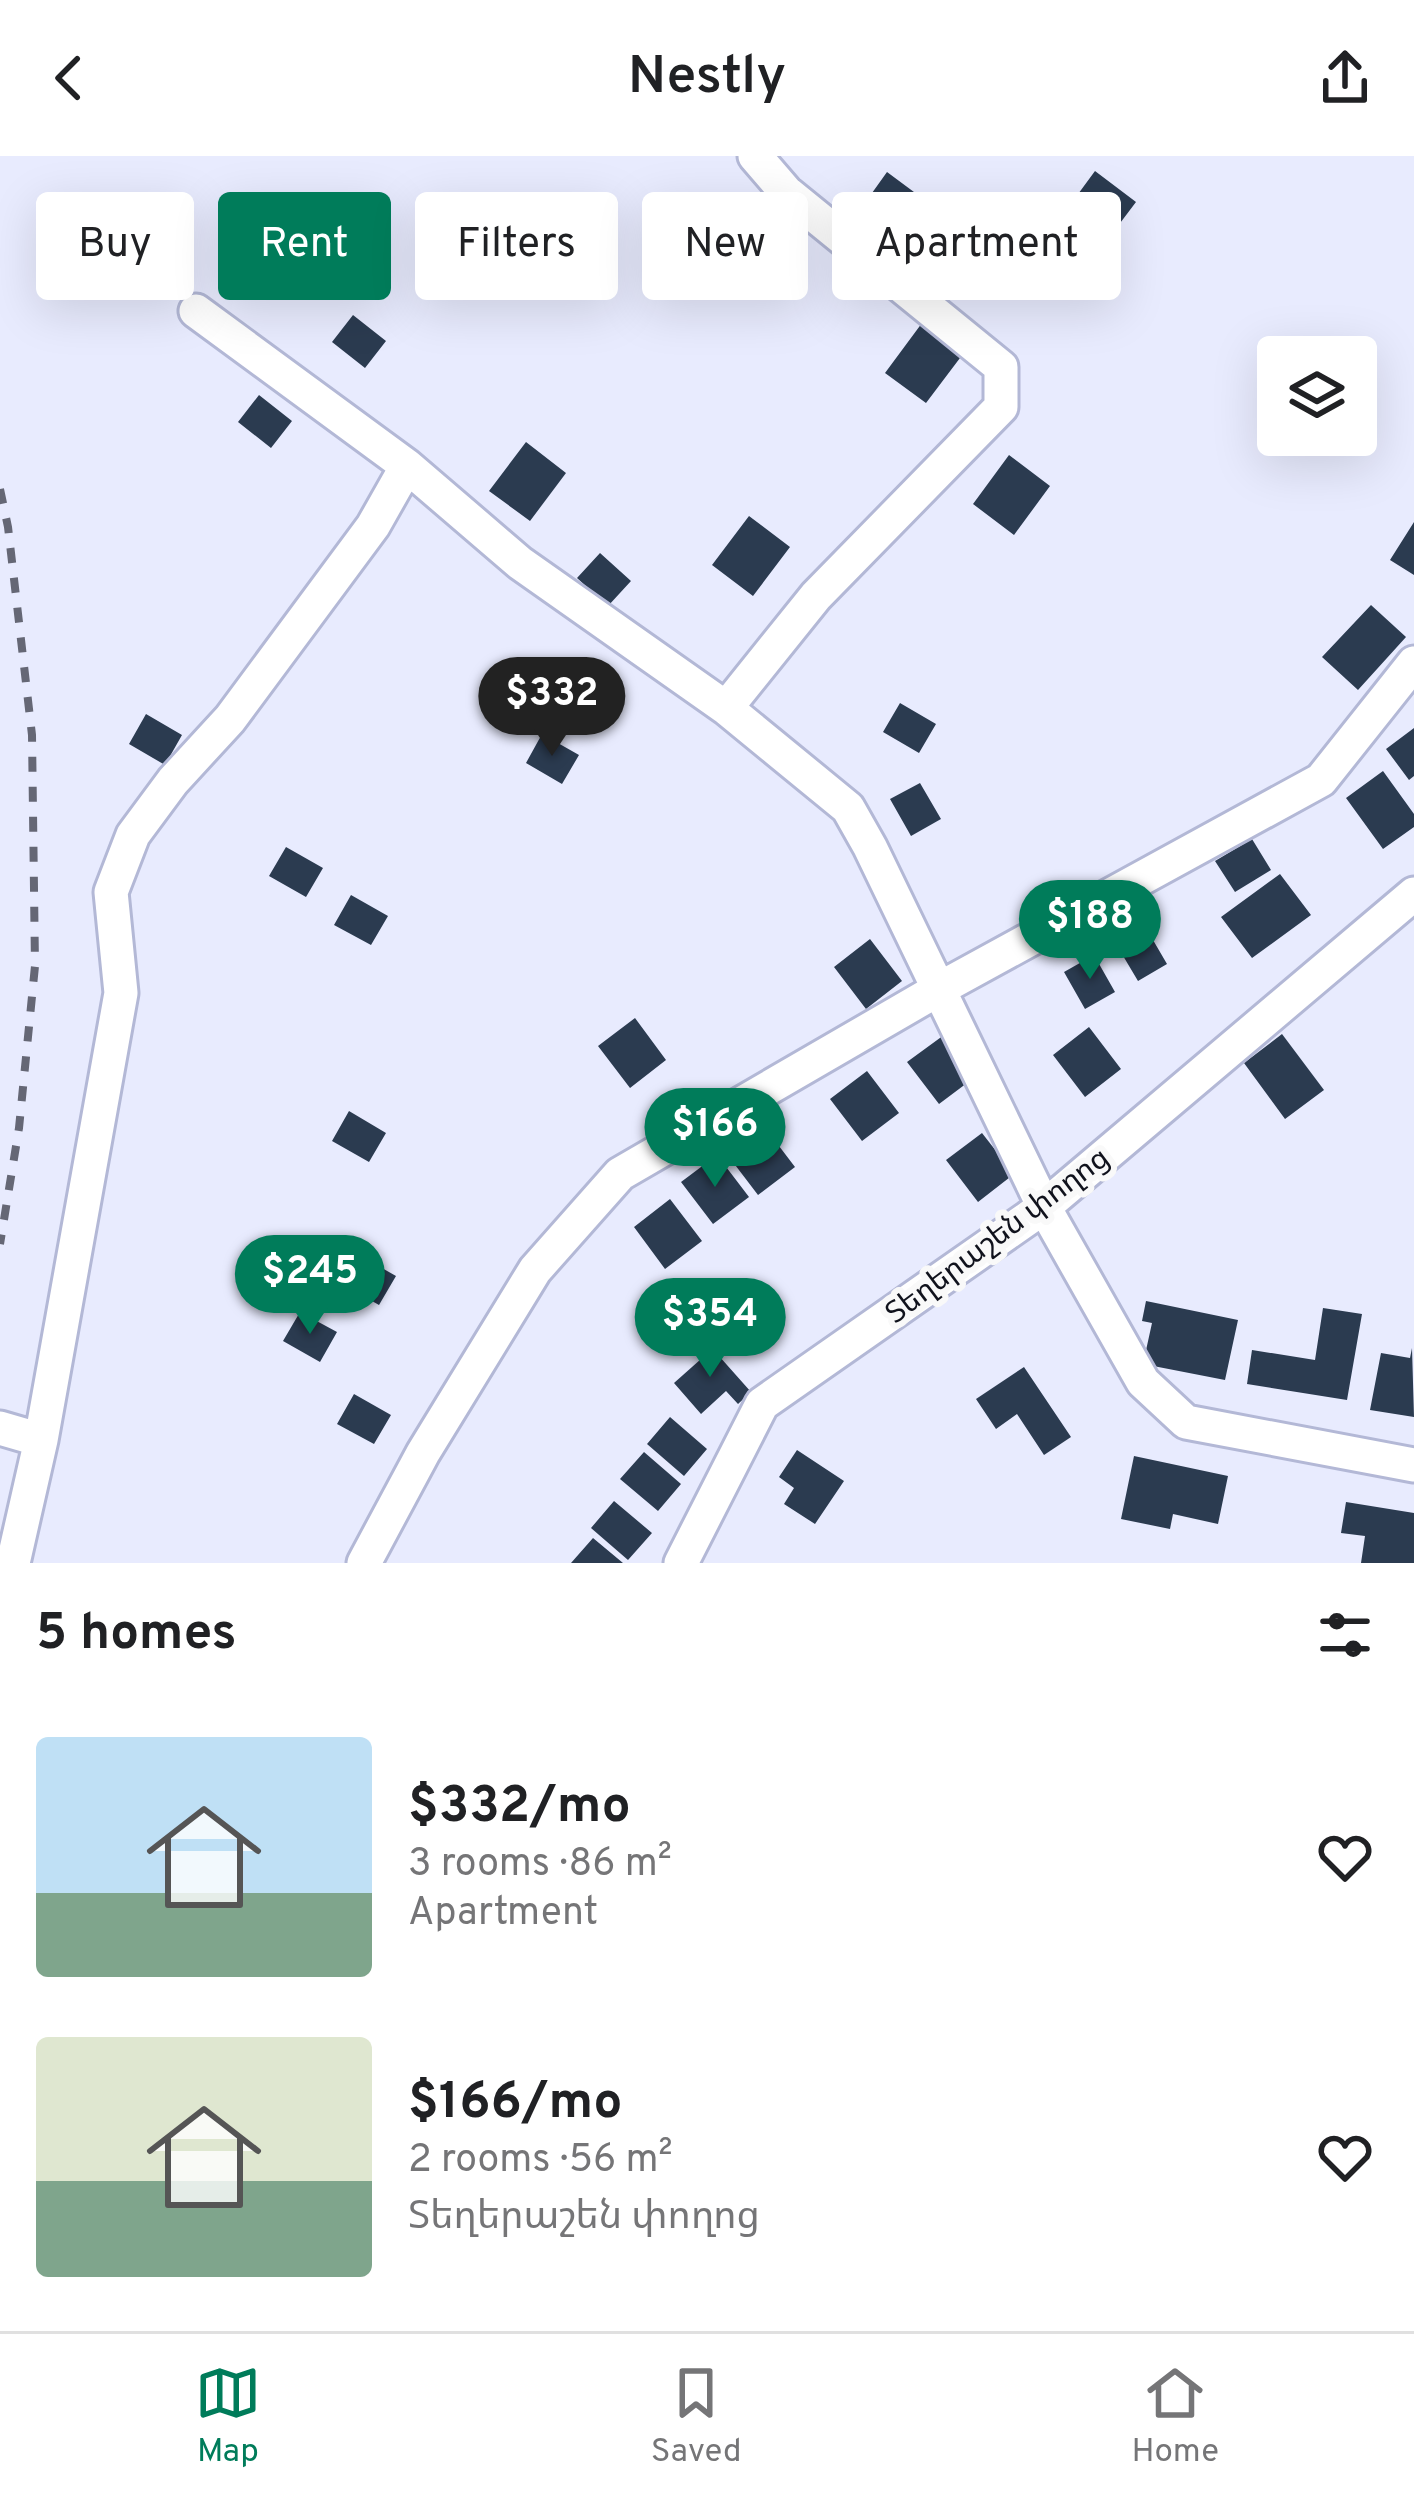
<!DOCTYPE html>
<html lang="en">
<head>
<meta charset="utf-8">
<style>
  body { margin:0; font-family:Overpass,"Noto Sans Armenian",sans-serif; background:#f2f2f2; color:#202124; height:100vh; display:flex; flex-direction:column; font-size:45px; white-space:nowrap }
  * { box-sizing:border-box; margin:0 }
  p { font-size:39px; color:#757577 }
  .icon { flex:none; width:66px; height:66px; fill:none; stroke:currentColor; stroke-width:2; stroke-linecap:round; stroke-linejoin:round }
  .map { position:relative; height:1407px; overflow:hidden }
  .details { display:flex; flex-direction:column; background:#fff; flex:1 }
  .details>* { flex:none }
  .hud { position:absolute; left:36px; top:36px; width:1344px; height:108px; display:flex; gap:24px }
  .buttons { position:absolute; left:1257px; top:180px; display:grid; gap:24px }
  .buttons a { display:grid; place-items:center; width:120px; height:120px; border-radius:12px; background:#fff; box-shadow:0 12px 48px #0002; font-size:60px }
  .price { position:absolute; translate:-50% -102px; padding:0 27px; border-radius:42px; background:#007c5a; color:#fff; font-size:39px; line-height:78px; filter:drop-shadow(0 3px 6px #0008) }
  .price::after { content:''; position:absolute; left:50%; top:72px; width:36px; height:27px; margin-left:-18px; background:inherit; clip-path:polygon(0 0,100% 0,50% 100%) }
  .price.active { background:#222; color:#fff }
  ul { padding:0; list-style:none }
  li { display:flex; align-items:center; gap:36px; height:300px; padding:0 36px }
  li span { display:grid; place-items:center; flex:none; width:336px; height:240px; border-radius:12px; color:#555 }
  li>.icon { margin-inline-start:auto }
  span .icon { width:144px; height:144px; fill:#fffc; stroke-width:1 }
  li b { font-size:51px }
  h2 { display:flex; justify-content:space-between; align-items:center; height:144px; padding:0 36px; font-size:51px }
  .tag { padding:0 42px; border-radius:12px; background:#fff; box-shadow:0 12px 48px #0002; font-size:42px; line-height:108px }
  .tag.active { background:#007c5a; color:#fff }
  header { display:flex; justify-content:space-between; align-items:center; height:156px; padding:0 36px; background:#fff; font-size:54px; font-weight:600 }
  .menu { display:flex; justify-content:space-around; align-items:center; height:168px; border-top:3px solid #e0e0e0; background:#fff; font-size:33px; color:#757577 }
  .menu a { display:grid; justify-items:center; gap:6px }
  .menu .active { color:#007c5a }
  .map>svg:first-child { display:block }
  .building { fill:#2b3b50 }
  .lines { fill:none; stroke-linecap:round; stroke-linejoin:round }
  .minor-casing { stroke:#b3b8d6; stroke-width:39 }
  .minor { stroke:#fff; stroke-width:33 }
  .rail { stroke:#656775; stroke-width:8; stroke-dasharray:15 15; stroke-linecap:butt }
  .labels { text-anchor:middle; stroke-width:12; stroke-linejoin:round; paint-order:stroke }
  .street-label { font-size:30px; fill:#10121c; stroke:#f9f9f9 }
</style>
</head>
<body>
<header><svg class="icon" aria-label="back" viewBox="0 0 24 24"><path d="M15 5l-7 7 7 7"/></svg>Nestly<svg class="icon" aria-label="share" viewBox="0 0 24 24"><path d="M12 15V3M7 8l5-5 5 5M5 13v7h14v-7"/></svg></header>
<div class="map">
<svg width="1414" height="1407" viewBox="0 0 1414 1407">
  <rect width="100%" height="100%" fill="#e8ebfe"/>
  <path class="building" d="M1095,15L1136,46L1099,95L1059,64Z
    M887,16L918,39L883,87L852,65Z
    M353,159L386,185L365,212L332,186Z
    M922,167L963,198L926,247L885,217Z
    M259,239L292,265L271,292L238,266Z
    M526,286L566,317L530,365L489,335Z
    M1009,299L1050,330L1014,379L973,348Z
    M749,360L790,391L753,440L712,409Z
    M1414,366V419L1390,404Z
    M600,397L631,425L608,450L577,422Z
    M1371,449L1406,481L1358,534L1322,501Z
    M900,547L936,568L919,597L883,576Z
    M146,558L182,579L165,609L129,588Z
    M1414,572V620L1409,624L1386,593Z
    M542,578L579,599L562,628L526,607Z
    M1383,615L1414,658V671L1383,693L1346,642Z
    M920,627L941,663L911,680L890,643Z
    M1252,683L1271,714L1235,736L1215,705Z
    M286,691L323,712L306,741L269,720Z
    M1280,718L1311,759L1252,802L1221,761Z
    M351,739L388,760L371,789L334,769Z
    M1146,772L1167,808L1138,825L1116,788Z
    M870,783L902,825L866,853L834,811Z
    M1094,799L1115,836L1085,853L1064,816Z
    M635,862L666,904L630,932L598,890Z
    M1089,871L1121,913L1085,941L1053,899Z
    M1282,878L1324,934L1285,963L1244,907Z
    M944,879L975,921L939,948L907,906Z
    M867,915L899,957L862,985L830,943Z
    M349,955L386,977L369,1006L332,985Z
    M763,969L795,1011L758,1039L726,997Z
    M982,977L1014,1018L978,1046L946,1004Z
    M717,999L749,1041L713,1068L681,1026Z
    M670,1043L702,1085L665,1113L634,1071Z
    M359,1099L396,1120L379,1149L342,1128Z
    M1146,1145L1238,1164L1225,1224L1143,1208L1152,1167L1142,1165Z
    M1323,1152L1362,1158L1347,1244L1247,1228L1252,1194L1315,1204Z
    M300,1156L337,1176L320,1206L283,1185Z
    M703,1182L751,1236L738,1248L726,1235L701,1258L674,1227L701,1203L692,1192Z
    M1412,1192L1414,1261L1370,1254L1381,1197L1410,1202Z
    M1024,1211L1071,1281L1044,1299L1017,1258L996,1273L976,1243Z
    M354,1238L391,1259L374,1288L337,1268Z
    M670,1261L707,1293L684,1320L647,1288Z
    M797,1294L844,1325L815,1368L784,1348L794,1332L779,1321Z
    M644,1296L681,1328L658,1355L620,1323Z
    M1134,1300L1228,1320L1218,1368L1173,1358L1170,1373L1121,1363Z
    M614,1345L652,1377L628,1404L591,1372Z
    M1346,1346L1414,1357V1407H1361L1365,1380L1341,1377Z
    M593,1382L623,1407H571Z"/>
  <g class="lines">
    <g class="minor-casing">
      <path id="minor" d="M196,155L407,310L520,407L726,552L848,652L870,691L1044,1051L1143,1226L1186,1266L1414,1309
        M726,552L816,440L1001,251V211L786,36L755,0
        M0,1272L41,1284
        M13,1407L41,1284L121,837L111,736L133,679L173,625L230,563L373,370L407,310
        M364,1407L423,1297L535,1114L620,1018L939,833L1321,624L1414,507
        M681,1407L762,1248L1044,1051L1414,738"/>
    </g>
    <use href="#minor" class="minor"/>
    <path class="rail" d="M0,333L8,371L32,579L35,810L19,972L0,1088"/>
  </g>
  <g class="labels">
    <g class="street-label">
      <text transform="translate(997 1079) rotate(-37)" y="10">Տեղերաշեն փողոց</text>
    </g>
  </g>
</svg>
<div class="buttons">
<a><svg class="icon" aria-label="layers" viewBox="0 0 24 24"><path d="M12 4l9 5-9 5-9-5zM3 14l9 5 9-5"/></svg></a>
</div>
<b class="price active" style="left:552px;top:603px">$332</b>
<b class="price" style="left:1090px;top:826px">$188</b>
<b class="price" style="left:715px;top:1034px">$166</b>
<b class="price" style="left:310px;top:1181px">$245</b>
<b class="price" style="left:710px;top:1224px">$354</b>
<div class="hud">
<a class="tag">Buy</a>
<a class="tag active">Rent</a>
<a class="tag">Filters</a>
<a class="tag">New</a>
<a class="tag">Apartment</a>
</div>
</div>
<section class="details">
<h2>5 homes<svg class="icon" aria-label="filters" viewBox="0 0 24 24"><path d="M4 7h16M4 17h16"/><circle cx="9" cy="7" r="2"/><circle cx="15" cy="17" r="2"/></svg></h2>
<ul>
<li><span style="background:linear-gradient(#bfe0f5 65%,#7fa58c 0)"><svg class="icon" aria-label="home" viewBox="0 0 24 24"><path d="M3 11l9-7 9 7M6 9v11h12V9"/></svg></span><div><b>$332/mo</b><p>3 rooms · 86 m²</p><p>Apartment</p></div><svg class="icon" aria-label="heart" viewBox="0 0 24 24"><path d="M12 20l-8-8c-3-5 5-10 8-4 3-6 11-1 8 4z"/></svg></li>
<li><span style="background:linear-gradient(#dfe7d0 60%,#7fa58c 0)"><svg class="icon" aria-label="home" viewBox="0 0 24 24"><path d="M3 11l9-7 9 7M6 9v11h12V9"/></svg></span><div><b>$166/mo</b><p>2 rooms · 56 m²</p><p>Տեղերաշեն փողոց</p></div><svg class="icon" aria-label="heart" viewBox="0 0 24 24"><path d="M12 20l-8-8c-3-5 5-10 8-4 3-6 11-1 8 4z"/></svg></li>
</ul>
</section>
<nav class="menu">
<a class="active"><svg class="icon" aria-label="map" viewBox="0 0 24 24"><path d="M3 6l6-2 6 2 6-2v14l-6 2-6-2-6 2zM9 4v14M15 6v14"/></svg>Map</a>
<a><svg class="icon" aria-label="saved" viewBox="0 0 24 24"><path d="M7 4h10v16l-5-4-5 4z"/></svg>Saved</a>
<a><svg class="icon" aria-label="home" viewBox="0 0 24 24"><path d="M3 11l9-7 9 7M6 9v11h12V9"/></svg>Home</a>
</nav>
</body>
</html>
